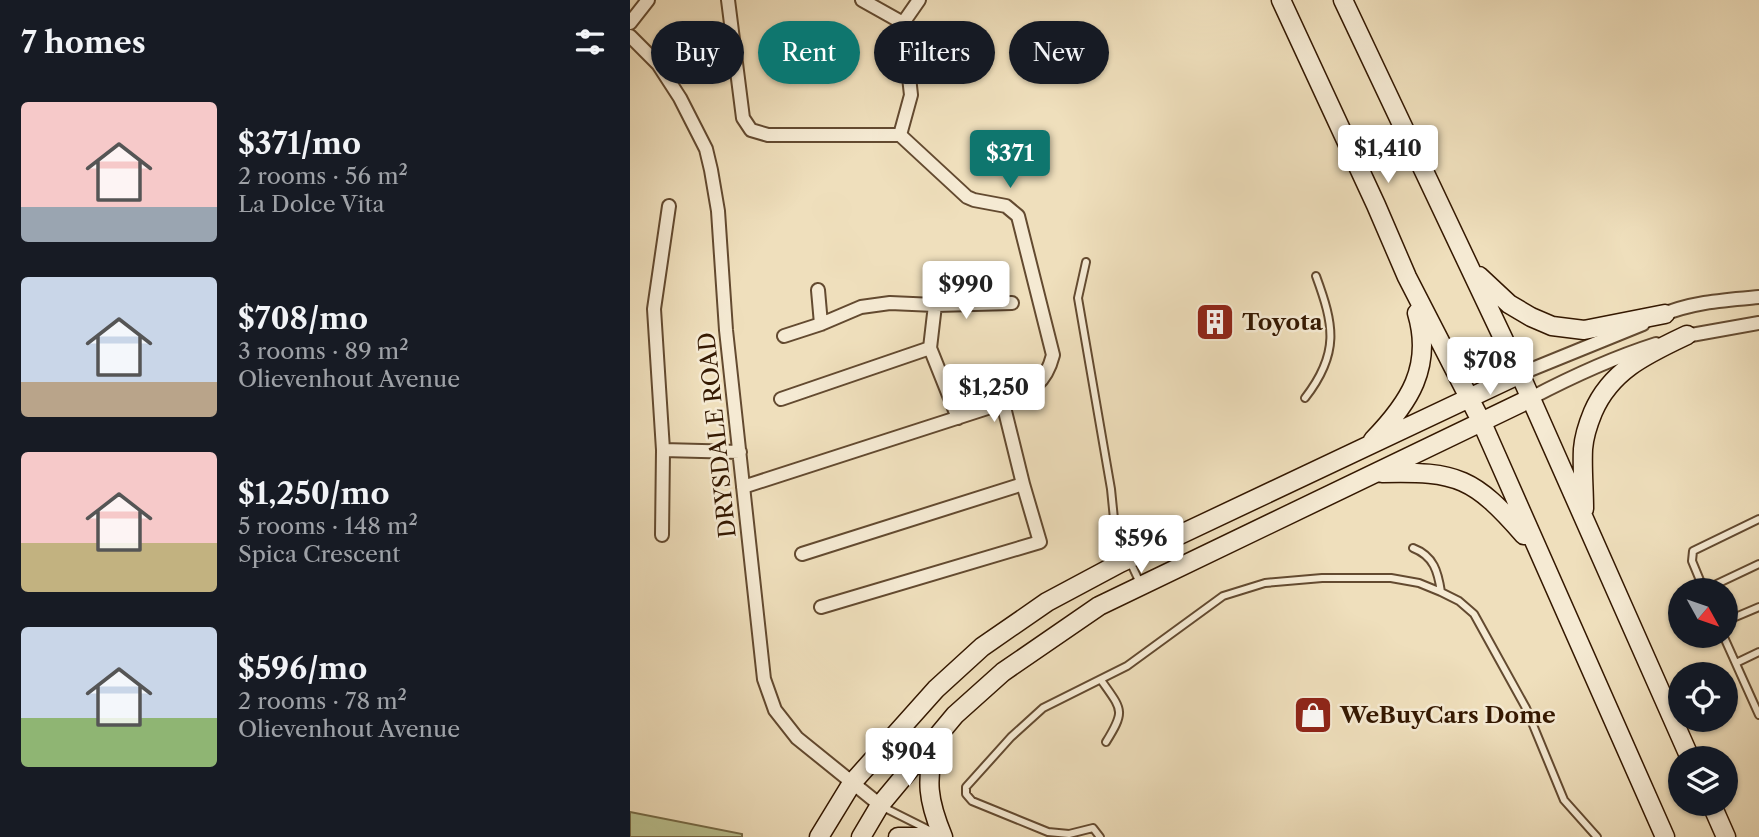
<!DOCTYPE html>
<html lang="en">
<head>
<meta charset="utf-8">
<style>
  body { margin:0; font-family:"Libre Caslon Text",serif; background:#20242c; color:#f1f3f6; height:100vh; display:flex; flex-direction:column; font-size:26px; white-space:nowrap }
  * { box-sizing:border-box; margin:0 }
  p { font-size:23px; color:#9ea1a6 }
  .icon { flex:none; width:38px; height:38px; fill:none; stroke:currentColor; stroke-width:2; stroke-linecap:round; stroke-linejoin:round }
  .map { position:relative; flex:1; overflow:hidden }
  .sheet { display:flex; flex-direction:column; background:#171b24; width:630px }
  .sheet>* { flex:none }
  .banner { position:absolute; left:21px; top:21px; width:665px; height:63px; display:flex; gap:14px }
  .needle { width:46px; rotate:130deg }
  .tools { position:absolute; left:1038px; top:578px; display:grid; gap:14px }
  .tools a { display:grid; place-items:center; width:70px; height:70px; border-radius:50%; background:#171b24; box-shadow:0 2px 5px #0004; font-size:35px }
  .price { position:absolute; translate:-50% -60px; padding:0 16px; border-radius:7px; background:#fff; color:#222; font-size:23px; line-height:46px; filter:drop-shadow(0 2px 4px #0008) }
  .price::after { content:''; position:absolute; left:50%; top:42px; width:21px; height:16px; margin-left:-10px; background:inherit; clip-path:polygon(0 0,100% 0,50% 100%) }
  .price.active { background:#0f766e; color:#fff }
  ul { padding:0; list-style:none }
  li { display:flex; align-items:center; gap:21px; height:175px; padding:0 21px }
  li span { display:grid; place-items:center; flex:none; width:196px; height:140px; border-radius:7px; color:#555 }
  li>.icon { margin-inline-start:auto }
  span .icon { width:84px; height:84px; fill:#fffc; stroke-width:1 }
  li b { font-size:30px }
  h2 { display:flex; justify-content:space-between; align-items:center; height:84px; padding:0 21px; font-size:30px }
  .pill { padding:0 24px; border-radius:32px; background:#171b24; box-shadow:0 2px 5px #0004; font-size:24px; line-height:63px }
  .pill.active { background:#0f766e; color:#fff }
  main { display:flex; flex:1; min-height:0 }
  .map>svg:first-child { display:block }
  .green { fill:#bac190; stroke:#776c48; stroke-width:2 }
  .lines { fill:none; stroke-linecap:round; stroke-linejoin:round }
  .lane-casing { stroke:#634a30; stroke-width:10 }
  .street-casing { stroke:#634a30; stroke-width:16 }
  .secondary-casing { stroke:#341801; stroke-width:21 }
  .lane { stroke:#f5ead3; stroke-width:6 }
  .street { stroke:#f5ead3; stroke-width:12 }
  .secondary { stroke:#f5ead3; stroke-width:18 }
  .labels { text-anchor:middle; stroke-width:5; stroke-linejoin:round; paint-order:stroke }
  .poi-label { font-size:23px; font-weight:bold; fill:#341801; stroke:#f5ead3; text-anchor:start }
  .street-label { font-size:23px; fill:#341801; stroke:#f5ead3 }
</style>
</head>
<body>
<main>
<section class="sheet">
<h2>7 homes<svg class="icon" aria-label="filters" viewBox="0 0 24 24"><path d="M4 7h16M4 17h16"/><circle cx="9" cy="7" r="2"/><circle cx="15" cy="17" r="2"/></svg></h2>
<ul>
<li><span style="background:linear-gradient(#f6c9c9 75%,#9aa5b1 0)"><svg class="icon" aria-label="home" viewBox="0 0 24 24"><path d="M3 11l9-7 9 7M6 9v11h12V9"/></svg></span><div><b>$371/mo</b><p>2 rooms · 56 m²</p><p>La Dolce Vita</p></div></li>
<li><span style="background:linear-gradient(#c9d6e8 75%,#b9a48a 0)"><svg class="icon" aria-label="home" viewBox="0 0 24 24"><path d="M3 11l9-7 9 7M6 9v11h12V9"/></svg></span><div><b>$708/mo</b><p>3 rooms · 89 m²</p><p>Olievenhout Avenue</p></div></li>
<li><span style="background:linear-gradient(#f6c9c9 65%,#c2b280 0)"><svg class="icon" aria-label="home" viewBox="0 0 24 24"><path d="M3 11l9-7 9 7M6 9v11h12V9"/></svg></span><div><b>$1,250/mo</b><p>5 rooms · 148 m²</p><p>Spica Crescent</p></div></li>
<li><span style="background:linear-gradient(#c9d6e8 65%,#8fb573 0)"><svg class="icon" aria-label="home" viewBox="0 0 24 24"><path d="M3 11l9-7 9 7M6 9v11h12V9"/></svg></span><div><b>$596/mo</b><p>2 rooms · 78 m²</p><p>Olievenhout Avenue</p></div></li>
</ul>
</section>
<div class="map">
<svg width="1129" height="837" viewBox="0 0 1129 837">
  <rect width="100%" height="100%" fill="#efdfbc"/>
  <filter id="stains"><feTurbulence type="fractalNoise" baseFrequency=".00286" numOctaves="4"/><feColorMatrix values="0 0 0 0 .2 0 0 0 0 .09 0 0 0 0 .02 0 0 0 .5 -.17"/></filter>
  <radialGradient id="worn" r=".72"><stop offset=".6" stop-color="#630" stop-opacity="0"/><stop offset="1" stop-color="#630" stop-opacity=".3"/></radialGradient>
  <path class="green" d="M0,812L112,834V837H0Z"/>
  <g class="lines">
    <g class="lane-casing">
      <path id="lane" d="M456,262L448,298L481,489L485,529L510,583
        M675,398C710,353 704,325 686,276
        M783,548C804,556 808,572 811,592
        M1074,590L1062,561L1063,551L1129,519
        M1074,590L1129,564
        M1096,621L1129,607
        M1093,635L1129,715
        M1106,663L1129,652
        M471,680C492,710 496,710 476,742
        M251,806L301,831
        M470,837L463,828L439,834L418,832L342,801L336,794V787L381,737L413,708L497,666L593,596L635,583L692,578H761L789,583L811,592L829,601L844,614L896,708L934,800L967,837"/>
    </g>
    <g class="street-casing">
      <path id="street" d="M98,0L113,118L121,130L138,135H270L337,197L344,200L376,206L388,216L423,355C415,386 400,391 373,403L113,487
        M232,0L273,23
        M0,23L18,0
        M273,23L289,0
        M0,36L28,64L50,98L76,149L81,170L88,211L96,330L134,679L145,710L167,738L250,805
        M270,135L281,95L273,23
        M188,290L191,324
        M1029,316C1061,302 1095,300 1129,297
        M154,336L191,324L231,307L260,303L305,305
        M1050,337L1129,323
        M300,348L305,305L382,303
        M890,374L1013,324
        M901,398C941,377 982,358 1026,344
        M151,399L300,348L328,418
        M33,450L110,452
        M32,535L33,450L24,309L39,206
        M172,554L393,484L373,403
        M191,607L410,542L393,484"/>
    </g>
    <g class="secondary-casing">
      <path id="secondary" d="M651,0L746,205L777,277L852,423L1035,837
        M713,0L890,374L1060,758
        M849,276L879,304L901,317L922,326L954,330L1035,314
        M743,440C779,403 803,367 787,313
        M752,473C828,471 844,478 894,535
        M954,509C954,489 952,469 953,449C954,436 958,424 963,412C981,370 1017,354 1057,335
        M306,742C295,780 298,801 313,837
        M1081,803L1096,837
        M189,837L222,783L306,689L352,647L417,602L490,563L890,374
        M231,837L250,805L325,715L373,672L469,606L901,398
        M268,837H300"/>
    </g>
    <use href="#lane" class="lane"/>
    <use href="#street" class="street"/>
    <use href="#secondary" class="secondary"/>
  </g>
  <defs>
    <g id="building-square" transform="scale(2.0125)"><rect x="-9" y="-9" width="18" height="18" rx="4" fill="#8f2418" stroke="#f5ead3"/><path d="M-4-6H4V6H1V3H-1V6H-4ZM-2.5-4.3h1.7v1.8h-1.7ZM.8-4.3h1.7v1.8H.8ZM-2.5-1h1.7V.8h-1.7ZM.8-1h1.7V.8H.8Z" fill="#fff"/></g>
    <g id="shop-square" transform="scale(2.0125)"><rect x="-9" y="-9" width="18" height="18" rx="4" fill="#8f2418" stroke="#f5ead3"/><path d="M-5-2.5h2.3a2.7 3.5 0 0 1 5.4 0H5L5.5 6h-11ZM-1.5-2.5h3a1.5 2.3 0 0 0-3 0Z" fill="#fff"/></g>
  </defs>
  <g fill-rule="evenodd">
    <use href="#building-square" x="585" y="322"/>
    <use href="#shop-square" x="683" y="715"/>
  </g>
  <g class="labels">
    <g class="poi-label">
      <text x="612" y="330">Toyota</text>
      <text x="710" y="723">WeBuyCars Dome</text>
    </g>
    <g class="street-label">
      <text transform="translate(87 435) rotate(-96)" y="8">DRYSDALE ROAD</text>
    </g>
  </g>
  <rect width="100%" height="100%" filter="url(#stains)"/>
  <rect width="100%" height="100%" fill="url(#worn)"/>
</svg>
<div class="tools">
<a><svg class="needle" viewBox="-14 -14 28 28"><path d="M0-13l5 13h-10z" fill="#e53935"/><path d="M0 13l5-13h-10z" fill="#9ea1a6"/></svg></a>
<a><svg class="icon" aria-label="locate" viewBox="0 0 24 24"><circle cx="12" cy="12" r="6"/><path d="M12 2v4M12 18v4M2 12h4M18 12h4"/></svg></a>
<a><svg class="icon" aria-label="layers" viewBox="0 0 24 24"><path d="M12 4l9 5-9 5-9-5zM3 14l9 5 9-5"/></svg></a>
</div>
<b class="price" style="left:758px;top:185px">$1,410</b>
<b class="price active" style="left:380px;top:190px">$371</b>
<b class="price" style="left:336px;top:321px">$990</b>
<b class="price" style="left:860px;top:397px">$708</b>
<b class="price" style="left:364px;top:424px">$1,250</b>
<b class="price" style="left:511px;top:575px">$596</b>
<b class="price" style="left:279px;top:788px">$904</b>
<div class="banner">
<a class="pill">Buy</a>
<a class="pill active">Rent</a>
<a class="pill">Filters</a>
<a class="pill">New</a>
</div>
</div>
</main>
</body>
</html>
